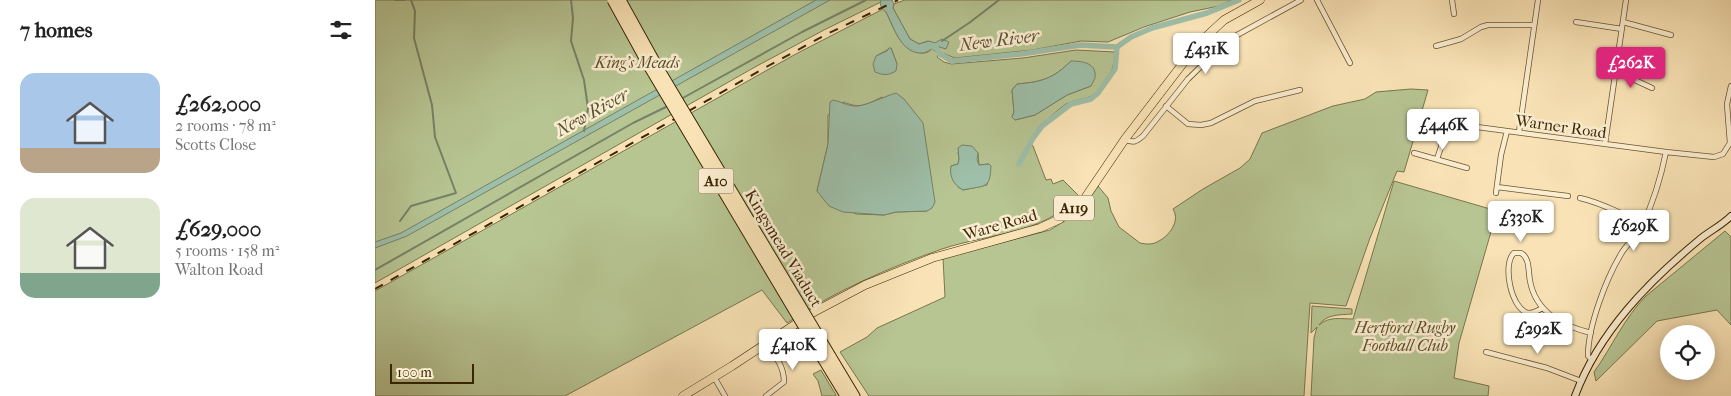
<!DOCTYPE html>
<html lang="en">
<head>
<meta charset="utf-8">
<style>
  body { margin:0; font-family:"IM FELL French Canon",serif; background:#f2f2f2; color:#222; height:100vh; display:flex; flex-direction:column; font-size:19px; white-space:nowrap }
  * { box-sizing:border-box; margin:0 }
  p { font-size:16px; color:#767676 }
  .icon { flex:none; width:28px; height:28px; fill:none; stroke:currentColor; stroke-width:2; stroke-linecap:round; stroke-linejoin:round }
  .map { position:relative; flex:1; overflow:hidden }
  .panel { display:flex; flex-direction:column; background:#fff; width:375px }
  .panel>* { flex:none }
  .buttons { position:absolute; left:1285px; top:325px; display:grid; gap:10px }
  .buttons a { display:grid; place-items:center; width:55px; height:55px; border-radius:50%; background:#fff; box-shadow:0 2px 12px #0003; font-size:25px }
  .scale { position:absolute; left:15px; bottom:12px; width:84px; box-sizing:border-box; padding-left:5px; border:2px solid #3b2604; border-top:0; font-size:14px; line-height:18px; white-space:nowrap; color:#3b2604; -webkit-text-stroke:4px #fbedd0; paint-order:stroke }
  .price { position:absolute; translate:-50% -42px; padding:0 11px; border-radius:5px; background:#fff; color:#222; font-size:16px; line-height:32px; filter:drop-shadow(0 1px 2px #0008) }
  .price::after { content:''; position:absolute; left:50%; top:30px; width:15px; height:11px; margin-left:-8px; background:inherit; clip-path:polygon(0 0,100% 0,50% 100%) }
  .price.on { background:#db2777; color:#fff }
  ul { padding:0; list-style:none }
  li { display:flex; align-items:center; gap:15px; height:125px; padding:0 20px }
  li span { display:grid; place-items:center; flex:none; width:140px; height:100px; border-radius:15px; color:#555 }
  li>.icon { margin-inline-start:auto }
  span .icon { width:60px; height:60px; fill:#fffc; stroke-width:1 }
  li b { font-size:21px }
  h2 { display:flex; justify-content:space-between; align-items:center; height:60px; padding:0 20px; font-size:21px }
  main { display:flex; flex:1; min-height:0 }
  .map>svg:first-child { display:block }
  .green { fill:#b7c593; stroke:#79764c; fill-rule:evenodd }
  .water { fill:#9ebfa9; stroke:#768267 }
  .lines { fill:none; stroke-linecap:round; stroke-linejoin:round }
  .stream { stroke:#768267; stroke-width:2 }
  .canal { stroke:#9ebfa9; stroke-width:5.5 }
  .street-casing { stroke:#6a5530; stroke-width:6 }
  .secondary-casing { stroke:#3b2604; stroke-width:8 }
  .primary-casing { stroke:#3b2604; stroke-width:9 }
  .highway-casing { stroke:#3b2604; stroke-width:11 }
  .street { stroke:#fbedd0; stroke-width:4.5 }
  .secondary { stroke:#fbedd0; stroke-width:6 }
  .primary { stroke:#f9e3b6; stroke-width:8 }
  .highway { stroke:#f9e3b6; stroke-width:9 }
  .rail { stroke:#3b2604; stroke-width:2; stroke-dasharray:9 9; stroke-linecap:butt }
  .highway-bridge-casing { stroke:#3b2604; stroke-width:11; stroke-linecap:butt }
  .highway-bridge { stroke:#f9e3b6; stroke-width:9 }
  .labels { text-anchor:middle; stroke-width:5; stroke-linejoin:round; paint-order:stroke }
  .shield { fill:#fbedd0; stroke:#756241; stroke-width:1 }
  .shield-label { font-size:15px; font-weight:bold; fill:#3b2604 }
  .park-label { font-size:16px; font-style:italic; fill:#5a4e28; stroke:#fbedd0 }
  .street-label { font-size:16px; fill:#3b2604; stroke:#fbedd0 }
  .water-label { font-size:18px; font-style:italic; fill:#595436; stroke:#fbedd0 }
</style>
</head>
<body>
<main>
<section class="panel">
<h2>7 homes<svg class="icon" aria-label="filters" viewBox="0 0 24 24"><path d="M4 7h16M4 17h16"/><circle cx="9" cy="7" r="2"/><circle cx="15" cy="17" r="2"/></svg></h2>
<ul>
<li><span style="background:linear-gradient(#a9c7e8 75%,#b9a48a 0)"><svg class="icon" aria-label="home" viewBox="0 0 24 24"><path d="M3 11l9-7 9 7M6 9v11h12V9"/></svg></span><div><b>£262,000</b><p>2 rooms · 78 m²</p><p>Scotts Close</p></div></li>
<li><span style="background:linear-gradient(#dfe7d0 75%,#7fa58c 0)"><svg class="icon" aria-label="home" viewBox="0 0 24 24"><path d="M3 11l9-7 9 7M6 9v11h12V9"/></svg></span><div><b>£629,000</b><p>5 rooms · 158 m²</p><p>Walton Road</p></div></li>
</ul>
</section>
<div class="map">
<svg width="1356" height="396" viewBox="0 0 1356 396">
  <rect width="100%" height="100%" fill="#f9e3b6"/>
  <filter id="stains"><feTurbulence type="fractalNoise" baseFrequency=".004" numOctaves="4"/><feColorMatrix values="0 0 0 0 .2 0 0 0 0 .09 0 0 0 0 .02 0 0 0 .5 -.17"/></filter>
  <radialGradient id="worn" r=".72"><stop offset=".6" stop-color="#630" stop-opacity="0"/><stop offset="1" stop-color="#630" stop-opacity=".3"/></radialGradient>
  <path class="green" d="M0,0H510L449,30L380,67L0,283Z
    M530,0H857L844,6L815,12L769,27L733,42L706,41L657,50L580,58L565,52L563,48L553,41L544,44L535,39L518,8L519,4Z
    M508,9L511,12C519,28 525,51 546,53C551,53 553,53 557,49L564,54L562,57L569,62L576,64L648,58L701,50L740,52C740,69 730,90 714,97C706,100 698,100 691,104C676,115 663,127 654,143L658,146L671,180L676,179L678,184L688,180L704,196C667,235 615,233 567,249C513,268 460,291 412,323L387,290L190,396H0V291L419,55ZM516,48L522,64L501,56ZM696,61L716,86L692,95L660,115L640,120L637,117L639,112L637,90L642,84C666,82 678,79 696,61ZM507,97L552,211L521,212L509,215L481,214L442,191L453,144V115L468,102C486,109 490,105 507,97ZM583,152L603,153L604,165L614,164L612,185L588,190L583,187L576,166L583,164L584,159ZM390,270L410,272L397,283Z
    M1036,89L1053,90L1029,172L1022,171L995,238L971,306L935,303L929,396H494L465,352L492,337L502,328L570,297L568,258L675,230L694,218L713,199L723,186L733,198L736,211L744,227L765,243C770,244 777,245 782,242C793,237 806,222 798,209L828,189L865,168L875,159L887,133L958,106L990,99L1001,92Z
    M1019,181L1122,211L1084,343L1079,378L1114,386L1113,396H936L939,338L942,327L936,333L937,306L977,309V314C965,315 951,314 944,325C954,316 966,319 978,319Z
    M1350,231L1356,237V325L1342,310L1282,321L1221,381L1219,372C1237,347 1249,318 1271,296Z
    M446,370L461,395V396H447L443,381L438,374Z"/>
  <path class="water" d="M441,0H455L32,236L0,248V242L26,233Z
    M506,0H517L519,4L518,8L535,39L544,44L554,41L560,43L567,39L574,42L571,49L561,46L563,48L561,50L558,47C553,52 551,53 544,53C525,51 519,27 511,12C507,9 504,5 506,0Z
    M514,48H516L522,64L521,71C513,76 508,75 500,72L498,64L501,56L512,51Z
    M696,61C708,61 722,63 720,78L716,86L692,95L660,115L640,120L637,117L639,112L637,90L642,84C666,82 678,79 696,61Z
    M521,93L529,99L548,123L560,202L557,208L552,211L521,212L509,215L468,212L454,206L442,191L453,144L455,102L458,100C464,101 471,105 478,106C487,108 510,96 521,93Z
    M587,145L597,146L603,153L602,160L604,165L614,164L616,166C615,190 610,185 588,190C579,185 574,177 576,166L583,164L584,159L583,148Z"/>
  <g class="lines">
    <path class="stream" d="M20,0H30
      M196,0L198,18L196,41L209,80L213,108L209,131
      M567,41L594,23L624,0
      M306,99L427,32L491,0
      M25,221L36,206L81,193L60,137L57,105L39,38L40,11L36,0
      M0,270L258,123L293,106"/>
    <path class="canal" d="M558,47L560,46L565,54L577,61L646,54L705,45L742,47L756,37L777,28L832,13L864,0
      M644,164L658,138L667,126L696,104L716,99L723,93L740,69L742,47"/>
    <g class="street-casing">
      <path id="street" d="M942,0L975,63
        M1077,0L1079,14
        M1201,22L1247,29
        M1248,22L1296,35
        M1061,46L1086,39L1106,27L1113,25H1159
        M1241,73L1249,75L1277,88
        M791,106L813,124L826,125L836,123L880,101L925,90
        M1049,120L1291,152L1339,157L1348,154L1355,143L1352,104L1356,86
        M1144,132L1163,0
        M750,139C758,144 762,141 768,136L813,79L853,40L926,0
        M1230,144L1251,0
        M1039,153L1092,168
        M1062,159L1066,147L1069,122
        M1122,187L1193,196
        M1121,193L1126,155L1132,131
        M1205,198C1228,203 1247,215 1268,222
        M1168,308C1163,310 1158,314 1153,313C1136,309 1127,264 1139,253H1146C1155,258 1153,271 1155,281C1161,313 1188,326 1216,333
        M390,345C401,355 409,366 409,382L391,396
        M1111,352L1172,368L1206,381
        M1217,360L1213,356C1213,326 1231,279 1246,254C1252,244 1262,236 1267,226C1278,203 1286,177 1291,152
        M339,377L350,396"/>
    </g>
    <g class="secondary-casing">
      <path id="secondary" d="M1200,396C1224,332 1273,282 1325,239C1335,231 1347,225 1356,216"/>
    </g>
    <g class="primary-casing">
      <path id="primary" d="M308,396L357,366L439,312L490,285L557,258L665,228L685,219L710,198L750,139L822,45L849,20L885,0"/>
    </g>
    <g class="highway-casing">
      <path id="highway" d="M456,356L480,396
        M448,360L470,396"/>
    </g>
    <use href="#street" class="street"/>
    <use href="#secondary" class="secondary"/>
    <use href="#primary" class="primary"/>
    <use href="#highway" class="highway"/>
    <path class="rail" d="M0,289L393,66L454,33L523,0"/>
    <g class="highway-bridge-casing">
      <path id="highway-bridge" d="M237,0L275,69L448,360
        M246,0L282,65L456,356"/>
    </g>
    <use href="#highway-bridge" class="highway-bridge"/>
  </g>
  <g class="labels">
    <g class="shield">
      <rect x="323.5" y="168.5" width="35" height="25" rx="4"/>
      <rect x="679" y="195.5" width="40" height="25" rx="4"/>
    </g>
    <g class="shield-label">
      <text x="341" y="186">A10</text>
      <text x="699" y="213">A119</text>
    </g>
    <g class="park-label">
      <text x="262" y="68">King's Meads</text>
      <text x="1030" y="333">Hertford Rugby<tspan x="1030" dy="18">Football Club</tspan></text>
    </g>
    <g class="street-label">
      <text transform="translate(1186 126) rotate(8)" y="6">Warner Road</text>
      <text transform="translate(625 224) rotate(-16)" y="6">Ware Road</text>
      <text transform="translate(409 248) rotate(59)" y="6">Kingsmead Viaduct</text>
    </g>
    <g class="water-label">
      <text transform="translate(624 40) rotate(-7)" y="6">New River</text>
      <text transform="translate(217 112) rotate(-29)" y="6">New River</text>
    </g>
  </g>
  <rect width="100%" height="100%" filter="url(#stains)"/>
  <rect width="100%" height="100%" fill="url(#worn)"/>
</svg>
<div class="buttons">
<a><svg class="icon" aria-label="locate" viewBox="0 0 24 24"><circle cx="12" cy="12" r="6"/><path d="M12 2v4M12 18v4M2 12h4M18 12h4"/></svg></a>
</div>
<div class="scale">100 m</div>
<b class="price" style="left:831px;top:75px">£431K</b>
<b class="price on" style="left:1256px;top:89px">£262K</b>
<b class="price" style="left:1068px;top:151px">£446K</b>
<b class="price" style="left:1146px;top:243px">£330K</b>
<b class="price" style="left:1259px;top:252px">£629K</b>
<b class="price" style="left:1163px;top:355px">£292K</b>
<b class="price" style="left:418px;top:371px">£410K</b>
</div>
</main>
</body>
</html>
